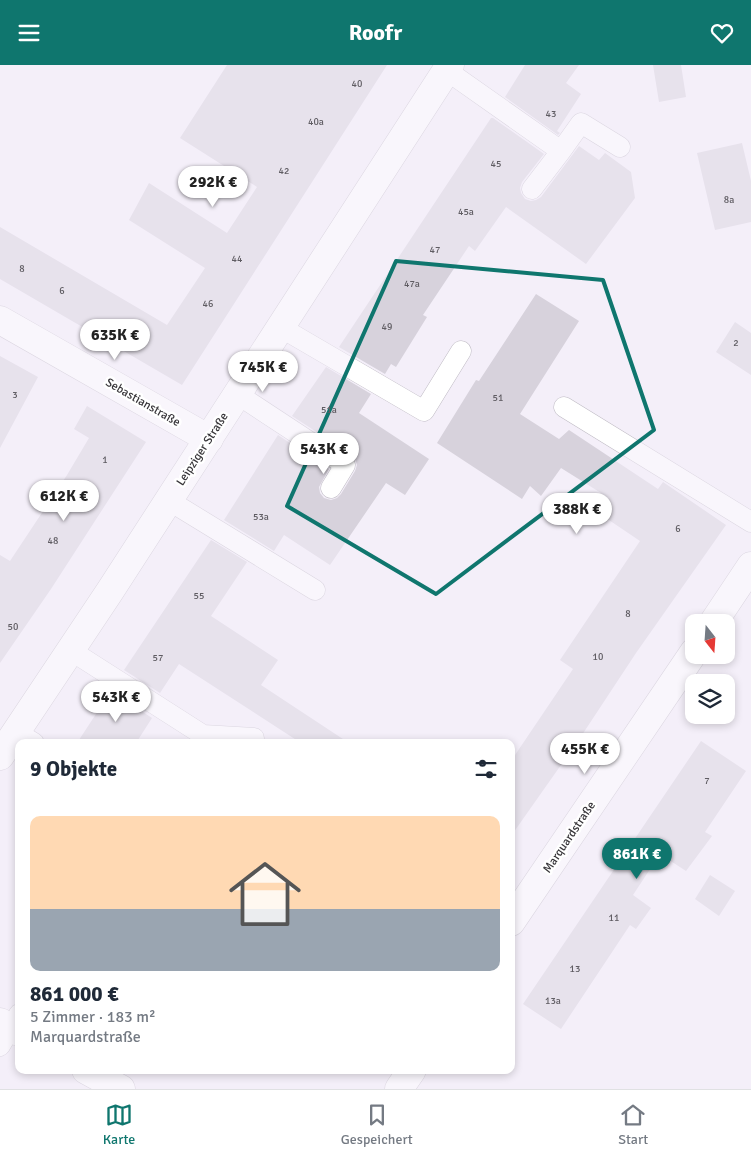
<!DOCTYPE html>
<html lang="de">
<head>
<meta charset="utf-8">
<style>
  body { margin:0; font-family:Signika,sans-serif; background:#f2f2f3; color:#1f2937; height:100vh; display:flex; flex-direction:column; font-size:19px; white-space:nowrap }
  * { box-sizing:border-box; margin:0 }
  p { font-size:16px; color:#747a83 }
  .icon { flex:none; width:28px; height:28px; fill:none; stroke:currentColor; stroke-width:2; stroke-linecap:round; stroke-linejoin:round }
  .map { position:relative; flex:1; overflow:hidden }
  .details { position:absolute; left:15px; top:674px; width:500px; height:335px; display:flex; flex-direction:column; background:#fff; border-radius:10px; box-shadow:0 2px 8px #0003 }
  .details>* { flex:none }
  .needle { width:32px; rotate:163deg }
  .tools { position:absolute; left:685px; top:549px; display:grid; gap:10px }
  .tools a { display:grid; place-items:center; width:50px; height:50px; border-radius:10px; background:#fff; box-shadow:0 2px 8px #0003; font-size:25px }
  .price { position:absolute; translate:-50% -42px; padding:0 11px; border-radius:18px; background:#fff; color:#222; font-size:16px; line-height:32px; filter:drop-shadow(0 1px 2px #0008) }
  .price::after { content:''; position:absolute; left:50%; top:30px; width:15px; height:11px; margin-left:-8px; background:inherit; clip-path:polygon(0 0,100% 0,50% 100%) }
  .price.current { background:#0f766e; color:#fff }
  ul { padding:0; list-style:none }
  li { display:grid; align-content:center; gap:10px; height:265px; padding:0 15px }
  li+li { border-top:1px solid #e0e1e3 }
  li span { display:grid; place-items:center; height:155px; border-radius:10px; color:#555 }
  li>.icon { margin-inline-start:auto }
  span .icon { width:90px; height:90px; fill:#fffc; stroke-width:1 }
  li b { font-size:21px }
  h2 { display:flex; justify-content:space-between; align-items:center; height:60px; padding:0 15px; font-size:21px }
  header { display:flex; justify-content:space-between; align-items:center; height:65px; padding:0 15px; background:#0f766e; color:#fff; font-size:22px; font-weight:700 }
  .tab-bar { display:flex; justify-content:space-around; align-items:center; height:70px; border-top:1px solid #e0e1e3; background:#fff; font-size:14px; color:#747a83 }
  .tab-bar a { display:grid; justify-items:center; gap:2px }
  .tab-bar .current { color:#0f766e }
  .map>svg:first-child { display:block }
  .building { fill:#d7d2dc }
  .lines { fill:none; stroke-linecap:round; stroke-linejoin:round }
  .lane-casing { stroke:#bebac3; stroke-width:21 }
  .street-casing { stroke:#bebac3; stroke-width:29 }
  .secondary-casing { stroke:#bebac3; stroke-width:29 }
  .lane { stroke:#fff; stroke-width:20 }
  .street { stroke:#fff; stroke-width:28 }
  .secondary { stroke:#fff; stroke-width:28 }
  .marked { fill:none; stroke:#0f766e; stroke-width:4; stroke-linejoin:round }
  .labels { text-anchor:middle; stroke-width:5; stroke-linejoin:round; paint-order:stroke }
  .number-label { font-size:10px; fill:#5f5c62 }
  .street-label { font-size:12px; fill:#373539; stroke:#fff }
</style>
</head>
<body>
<header><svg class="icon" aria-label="menu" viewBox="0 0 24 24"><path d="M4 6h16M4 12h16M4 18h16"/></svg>Roofr<svg class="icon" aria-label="heart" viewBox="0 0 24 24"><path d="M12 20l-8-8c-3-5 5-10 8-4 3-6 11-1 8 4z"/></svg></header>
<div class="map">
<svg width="751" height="1024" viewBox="0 0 751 1024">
  <rect width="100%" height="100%" fill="#f4eff9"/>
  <path class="building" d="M227,0H387L182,320L0,214V162L167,260L205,203L129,155L149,118L227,168L257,122L180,73Z
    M525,0H579L566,18L581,29L557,66L560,68L558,70L505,32Z
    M653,0H681L686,32L659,37Z
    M491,53H493L544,89L522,117L520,123L521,128L525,134L531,136L536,135L541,132L579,81L599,95L605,88L631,107L635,133L586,199L506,142L475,186L469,181L423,250L427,252L396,302L391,299L385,309L339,282Z
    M742,78L751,116V157L715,165L697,88Z
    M536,229L579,256L520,349L559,374L569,365L658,424L663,417L726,460L636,588L580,673L511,771V696L573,604L560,595L640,476L597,447L609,433L561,403L541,431L530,421L522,434L437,378L476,315L479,316Z
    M735,257L751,268V310L716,287Z
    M0,291L38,312L0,383Z
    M326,302L371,329L359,348L429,394L405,430L386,418L330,500L284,470L274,486L224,455L278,370L329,404L319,422L320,428L324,433L331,435L337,433L341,429L355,406L357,400L355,394L352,390L292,351Z
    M87,341L146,377L51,524L0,598V490L10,496L67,410L89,373L74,364Z
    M211,475L247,497L211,551L278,595L261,620L349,678H301L179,599L160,628L124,605Z
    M111,626L152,653L136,678H77Z
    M701,676L746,706L705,767L712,771L686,806L660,789L633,830L651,843L636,864L630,860L561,964L523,939Z
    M710,810L735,826L719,851L695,834Z"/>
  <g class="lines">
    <g class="lane-casing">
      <path id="lane" d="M446,5L561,86L532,124
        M561,86L581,58L620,82
        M280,262L424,346L461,286
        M237,329L345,400L331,423
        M564,342L751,457
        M168,435L315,525
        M70,585L203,670L254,673
        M16,667L34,678
        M0,981L19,949"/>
    </g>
    <g class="street-casing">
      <path id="street" d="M0,255L209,374
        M713,558L751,501
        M511,857L694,587
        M399,1024L412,1005"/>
    </g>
    <g class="secondary-casing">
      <path id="secondary" d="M0,691L110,526L450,0
        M0,957L19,967
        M86,1005L121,1024"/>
    </g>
    <use href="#lane" class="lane"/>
    <use href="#street" class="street"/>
    <use href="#secondary" class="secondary"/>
  </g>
  <path d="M0 0H751V1024H0ZM396,196L603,215L654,365L436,529L287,441Z" fill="#f4eff9" fill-opacity=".55" fill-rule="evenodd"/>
  <path class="marked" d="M396,196L603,215L654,365L436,529L287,441Z"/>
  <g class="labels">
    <g class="number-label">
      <text x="357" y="22">40</text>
      <text x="551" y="52">43</text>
      <text x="316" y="60">40a</text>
      <text x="496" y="102">45</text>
      <text x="284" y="109">42</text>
      <text x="729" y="138">8a</text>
      <text x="466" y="150">45a</text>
      <text x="435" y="188">47</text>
      <text x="237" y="197">44</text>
      <text x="22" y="207">8</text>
      <text x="412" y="222">47a</text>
      <text x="62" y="229">6</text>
      <text x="208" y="242">46</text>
      <text x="387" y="265">49</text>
      <text x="736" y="281">2</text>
      <text x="15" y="333">3</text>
      <text x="498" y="336">51</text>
      <text x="329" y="348">51a</text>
      <text x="105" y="398">1</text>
      <text x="261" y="455">53a</text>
      <text x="678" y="467">6</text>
      <text x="53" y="479">48</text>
      <text x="199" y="534">55</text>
      <text x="628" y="552">8</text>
      <text x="13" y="565">50</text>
      <text x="598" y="595">10</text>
      <text x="158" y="596">57</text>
      <text x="707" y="719">7</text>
      <text x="614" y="856">11</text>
      <text x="575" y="907">13</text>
      <text x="553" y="939">13a</text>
    </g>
    <g class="street-label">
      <text transform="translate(143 337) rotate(30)" y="4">Sebastianstraße</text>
      <text transform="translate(202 384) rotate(-57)" y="4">Leipziger Straße</text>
      <text transform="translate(569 772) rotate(-56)" y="4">Marquardstraße</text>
    </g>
  </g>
</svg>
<div class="tools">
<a><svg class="needle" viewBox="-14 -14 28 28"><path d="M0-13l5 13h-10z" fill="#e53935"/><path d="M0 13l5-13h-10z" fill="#747a83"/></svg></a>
<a><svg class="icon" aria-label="layers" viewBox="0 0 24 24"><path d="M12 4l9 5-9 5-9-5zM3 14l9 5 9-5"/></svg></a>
</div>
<b class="price" style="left:213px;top:143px">292K €</b>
<b class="price" style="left:115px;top:296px">635K €</b>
<b class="price" style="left:263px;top:328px">745K €</b>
<b class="price" style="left:324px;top:410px">543K €</b>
<b class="price" style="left:64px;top:457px">612K €</b>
<b class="price" style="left:577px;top:470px">388K €</b>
<b class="price" style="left:116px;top:658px">543K €</b>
<b class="price" style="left:585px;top:710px">455K €</b>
<b class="price current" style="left:637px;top:815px">861K €</b>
<section class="details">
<h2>9 Objekte<svg class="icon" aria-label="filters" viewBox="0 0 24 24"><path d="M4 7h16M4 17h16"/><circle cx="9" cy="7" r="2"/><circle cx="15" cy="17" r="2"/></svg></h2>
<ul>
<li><span style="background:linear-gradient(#ffd9b3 60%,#9aa5b1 0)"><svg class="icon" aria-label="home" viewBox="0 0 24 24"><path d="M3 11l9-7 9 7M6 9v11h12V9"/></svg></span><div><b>861 000 €</b><p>5 Zimmer · 183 m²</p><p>Marquardstraße</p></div></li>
</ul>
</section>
</div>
<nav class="tab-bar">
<a class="current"><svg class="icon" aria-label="map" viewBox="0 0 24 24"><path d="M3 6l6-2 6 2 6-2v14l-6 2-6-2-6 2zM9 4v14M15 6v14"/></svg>Karte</a>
<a><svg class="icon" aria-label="saved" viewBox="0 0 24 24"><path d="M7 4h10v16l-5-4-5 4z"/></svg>Gespeichert</a>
<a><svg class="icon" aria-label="home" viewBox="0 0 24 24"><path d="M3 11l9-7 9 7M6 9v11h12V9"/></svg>Start</a>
</nav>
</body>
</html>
